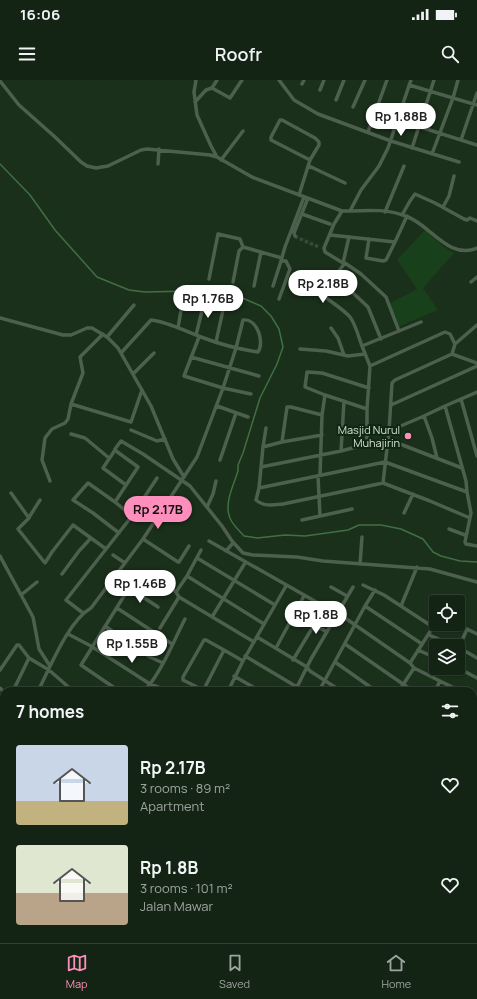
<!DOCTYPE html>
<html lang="en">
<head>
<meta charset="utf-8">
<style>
  body { margin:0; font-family:Manrope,sans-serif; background:#213022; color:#f1f3f6; height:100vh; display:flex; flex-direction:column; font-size:15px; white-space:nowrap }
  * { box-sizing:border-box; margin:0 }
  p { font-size:13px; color:#9da4a0 }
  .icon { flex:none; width:22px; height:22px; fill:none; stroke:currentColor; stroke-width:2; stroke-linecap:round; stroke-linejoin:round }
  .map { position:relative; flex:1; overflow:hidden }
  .side { position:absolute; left:0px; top:607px; width:477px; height:256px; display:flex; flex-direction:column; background:#142414; border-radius:12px 12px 0 0; box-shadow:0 1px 3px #0004,0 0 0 1px #334134 }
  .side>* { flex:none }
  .fabs { position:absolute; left:429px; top:515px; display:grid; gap:8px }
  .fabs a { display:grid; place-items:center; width:36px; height:36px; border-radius:4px; background:#142414; box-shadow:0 1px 3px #0004,0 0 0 1px #334134; font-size:20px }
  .price { position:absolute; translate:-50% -34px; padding:0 9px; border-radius:14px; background:#fff; color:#222; font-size:13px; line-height:26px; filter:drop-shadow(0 1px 2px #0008) }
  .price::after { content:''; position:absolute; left:50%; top:24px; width:12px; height:9px; margin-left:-6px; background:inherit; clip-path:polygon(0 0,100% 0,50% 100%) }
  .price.active { background:#fe8ebb; color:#111 }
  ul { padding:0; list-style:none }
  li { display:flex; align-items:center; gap:12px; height:100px; padding:0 16px }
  li span { display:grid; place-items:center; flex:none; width:112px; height:80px; border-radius:4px; color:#555 }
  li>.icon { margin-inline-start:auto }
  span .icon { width:48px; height:48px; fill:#fffc; stroke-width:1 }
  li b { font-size:17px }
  h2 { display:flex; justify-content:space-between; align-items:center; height:48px; padding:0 16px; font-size:17px }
  .status { display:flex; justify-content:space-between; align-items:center; height:28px; padding:0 20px; background:#142414; direction:ltr }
  .status svg { height:11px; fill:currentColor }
  header { display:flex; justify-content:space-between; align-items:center; height:52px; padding:0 16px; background:#142414; font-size:18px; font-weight:600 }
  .tab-bar { display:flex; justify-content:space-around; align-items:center; height:56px; border-top:1px solid #334134; background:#142414; font-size:11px; color:#9da4a0 }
  .tab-bar a { display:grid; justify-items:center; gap:2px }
  .tab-bar .active { color:#fe8ebb }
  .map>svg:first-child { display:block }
  .green { fill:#17401b }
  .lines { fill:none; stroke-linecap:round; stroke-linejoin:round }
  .stream { stroke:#416f43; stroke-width:1.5 }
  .minor-tunnel { stroke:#364b37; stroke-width:3.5; stroke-dasharray:3.5 2; stroke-linecap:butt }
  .minor { stroke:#4d604d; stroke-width:3.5 }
  .tertiary { stroke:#4d604d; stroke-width:4.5 }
  .poi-dot { fill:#fe8ebb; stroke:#102612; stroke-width:1.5 }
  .labels { text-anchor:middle; stroke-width:4; stroke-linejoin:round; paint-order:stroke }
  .poi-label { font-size:11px; fill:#d3e1d3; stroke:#102612; text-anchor:end }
</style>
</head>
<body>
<div class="status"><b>16:06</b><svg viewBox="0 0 49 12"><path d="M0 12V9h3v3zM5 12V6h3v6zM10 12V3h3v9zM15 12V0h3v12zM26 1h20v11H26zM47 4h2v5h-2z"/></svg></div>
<header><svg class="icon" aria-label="menu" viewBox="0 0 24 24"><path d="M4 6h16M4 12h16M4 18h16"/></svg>Roofr<svg class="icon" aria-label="search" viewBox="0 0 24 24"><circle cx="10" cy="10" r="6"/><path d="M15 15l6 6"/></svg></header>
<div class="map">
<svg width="477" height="863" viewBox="0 0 477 863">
  <rect width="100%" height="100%" fill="#1a301b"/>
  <path class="green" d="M425,150L445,168L454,173L423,208L438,230L398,247L389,224L417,209L397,180Z"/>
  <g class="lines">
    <path class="stream" d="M0,84L30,115L55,150L97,197L129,210L145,212L190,211L228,214L240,217L261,226L271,236L279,249L283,267L277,284L260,318L243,373L238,385V391C234,404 225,421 229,435C230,443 239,450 244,456L257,458L285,455L305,456L348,450L359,445H381L401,449L423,459L433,472L441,476L460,481L477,482
      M339,859L345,863"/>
    <path class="minor-tunnel" d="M295,156L298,158L319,167"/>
    <path class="minor" d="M196,0L194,12L197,35L211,66L217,77L252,97L342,131H350
      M279,0L294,20L318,34L391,61L459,82
      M411,0L388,68L379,86L361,110L350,131C369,130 390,129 408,137C431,146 449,180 477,168
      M0,1L19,25L55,57L81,82L87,86L96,88L108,86L141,70L147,69L210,75L217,77
      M302,4L304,0
      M409,5L477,25
      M212,8L230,18L242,0
      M320,10L324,0
      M336,20L344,0
      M195,22L206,10L212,8L217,0
      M353,27L365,0
      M398,40L477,65
      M368,52L387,0
      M461,60L477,13
      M412,68L434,0
      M432,74L453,18L458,0
      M221,80L243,51
      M158,84L159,69
      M309,86L345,103
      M299,115L310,80L319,65V62L315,58L282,40H280L271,57V60L310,80
      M443,127L449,116L454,96
      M342,131L334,144L324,168L325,172L343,183L349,157
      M385,132L404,86
      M302,134L330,144
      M402,135L410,121L415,114L435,123L464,139L467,140L470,138L477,141
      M330,155L395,162L407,136
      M295,156L294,153L308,118
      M369,159L366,178L383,181L386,180L395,162
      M209,199L218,154L240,159L243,167L282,178
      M233,202L239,171L243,167
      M471,202L477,197
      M254,206L261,172
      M273,206L281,181
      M317,212C324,216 345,231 350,237C355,243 359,258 362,266
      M279,219L290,189L286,181H281L285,167L304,117
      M0,238L63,255H71L87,248H92L107,257L118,268L151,326L173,379L184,397
      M178,248L182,224
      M331,248L338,258L344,275
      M196,255L205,219
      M107,257L134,225
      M199,257L184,296L223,308L251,314
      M381,259L368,227L335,196L345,183L361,194L386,217L399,251
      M216,262L223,230
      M455,264L477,245
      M300,269L326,271L348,276L365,274
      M191,277L259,296
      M370,286L362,266L421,242
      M133,294L154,273
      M325,315L305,307L307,292L322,293L369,308
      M461,319L477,376
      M71,324L131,342L142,310
      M391,325L477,286
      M217,326L248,337
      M367,329L370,286L445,252L450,254L455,264L452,274
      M131,350L157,361L165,359
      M389,351L392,303L395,300L452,274L477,283
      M71,354L85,358L109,378
      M322,355L282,362L287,327H291L322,335
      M282,362L263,367L259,408L256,420C264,427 273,425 283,424L383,403L430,421L470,438
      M263,367L266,348
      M115,370L103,388L126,405
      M341,371L344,321
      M437,378L432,358L424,336L445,326
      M220,380L236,333
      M261,387L341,371L387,359L462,388
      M320,395L322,335L325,315L367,329V364
      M318,396L320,436
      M50,401L42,380L45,358L52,349L65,343L68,339L71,324L83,293L80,277L103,254
      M383,403L389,351L424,336
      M259,408L385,382L467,412L471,433L465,462L466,464L477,466
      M467,412L466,401L445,326L477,312
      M11,413L29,438
      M40,420L28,439L18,449L45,483L52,472L73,445L106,469
      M115,422L138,387L116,371L115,369L121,361L143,374L190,406L222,446L232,461L243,473L253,475L297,477L323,481L430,489L477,502
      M207,427L213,414L216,401
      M404,433L413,414
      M302,440L352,429
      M449,449L465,455
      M119,453L93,433L73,420L88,403L115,422L132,436
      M143,459L178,482H179L189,466
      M209,461L348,540L410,583
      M226,471L233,463
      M113,475L125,483
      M0,476L33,537L39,569L50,586
      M197,478L275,525
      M360,484L362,457
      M62,494L79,471L91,458
      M154,495L176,512L179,517L254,562
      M187,496L264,544
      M114,497L129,508L81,585L119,611
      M363,505L384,515L433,547L410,583L414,588L399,611
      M331,507L347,516
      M129,508L158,527
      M176,512L187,496L201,470
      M21,515L37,502
      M442,522V520
      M456,522L457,520
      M365,526L422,564
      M401,526L417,487
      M117,528L172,564
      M83,533L66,520L132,436L157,398
      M294,534L327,552
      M212,537L245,483
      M428,544L436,531
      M105,546L150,577L163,583
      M160,548L179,517
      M68,554L91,566L150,604L168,611
      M429,555L455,566
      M257,557L307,587L310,591L341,611
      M345,564L413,611
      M458,567L477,578
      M276,568L304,516
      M418,570L436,578
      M458,570L467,549L477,554
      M245,576L297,607
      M293,580L314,545
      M335,582L376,611
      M414,588L460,611
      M458,588L477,598
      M0,590L17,565H19L29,578
      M234,596L260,611
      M0,608L4,612
      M203,610L183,600V597L204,560H206L224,570
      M13,611L29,578L49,590L73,611
      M38,611C50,588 68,541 91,528L143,459L197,377L223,308L236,268L243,240C257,238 265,262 258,272C238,269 219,264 201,257C185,251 168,242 151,240L121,273
      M140,611C144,610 147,608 150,604C165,585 174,560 185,539
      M203,611L224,570L243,581
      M228,611L243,581L286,506
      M295,611L311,579L353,507
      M319,611L365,526L375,510
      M435,611L440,601
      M473,617L477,619
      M473,640L477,642
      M473,671L477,663
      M473,683L477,685
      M473,716L477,719
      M0,731L4,733
      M473,745L477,747
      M473,770L477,772
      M473,796L477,799
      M0,812L4,804
      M473,830L477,834
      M293,859L302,863
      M473,859L477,849
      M18,863L22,859
      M79,863L82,859"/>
    <path class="tertiary" d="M0,654L4,657
      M395,859L403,863"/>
  </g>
  <circle class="poi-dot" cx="408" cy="356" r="4"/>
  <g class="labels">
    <g class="poi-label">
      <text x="400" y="354">Masjid Nurul<tspan x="400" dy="13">Muhajirin</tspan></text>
    </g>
  </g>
</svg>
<div class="fabs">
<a><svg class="icon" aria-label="locate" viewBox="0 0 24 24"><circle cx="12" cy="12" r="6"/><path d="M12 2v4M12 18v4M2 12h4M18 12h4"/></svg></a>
<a><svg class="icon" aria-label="layers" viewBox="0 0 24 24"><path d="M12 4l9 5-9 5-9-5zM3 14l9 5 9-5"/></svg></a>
</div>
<b class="price" style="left:401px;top:57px">Rp 1.88B</b>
<b class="price" style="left:323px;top:224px">Rp 2.18B</b>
<b class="price" style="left:208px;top:239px">Rp 1.76B</b>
<b class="price active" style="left:158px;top:450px">Rp 2.17B</b>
<b class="price" style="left:140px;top:524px">Rp 1.46B</b>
<b class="price" style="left:316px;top:555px">Rp 1.8B</b>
<b class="price" style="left:132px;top:584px">Rp 1.55B</b>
<section class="side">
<h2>7 homes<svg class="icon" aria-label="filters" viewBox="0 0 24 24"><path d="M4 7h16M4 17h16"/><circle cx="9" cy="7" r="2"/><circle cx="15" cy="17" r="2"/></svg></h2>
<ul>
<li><span style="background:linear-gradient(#c9d6e8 70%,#c2b280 0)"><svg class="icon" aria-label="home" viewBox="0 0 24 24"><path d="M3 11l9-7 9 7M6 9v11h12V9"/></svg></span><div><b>Rp 2.17B</b><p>3 rooms · 89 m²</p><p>Apartment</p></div><svg class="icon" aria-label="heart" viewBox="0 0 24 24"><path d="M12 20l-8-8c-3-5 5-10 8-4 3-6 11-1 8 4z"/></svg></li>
<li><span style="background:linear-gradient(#dfe7d0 60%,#b9a48a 0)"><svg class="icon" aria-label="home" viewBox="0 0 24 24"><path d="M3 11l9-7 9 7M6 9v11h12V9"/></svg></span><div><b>Rp 1.8B</b><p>3 rooms · 101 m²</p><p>Jalan Mawar</p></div><svg class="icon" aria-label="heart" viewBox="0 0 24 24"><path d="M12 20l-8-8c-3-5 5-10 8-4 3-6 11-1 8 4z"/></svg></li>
</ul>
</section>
</div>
<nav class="tab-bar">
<a class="active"><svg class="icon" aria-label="map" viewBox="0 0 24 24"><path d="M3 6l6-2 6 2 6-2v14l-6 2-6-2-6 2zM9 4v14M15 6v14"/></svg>Map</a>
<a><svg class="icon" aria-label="saved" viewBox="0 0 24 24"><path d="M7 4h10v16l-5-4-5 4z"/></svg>Saved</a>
<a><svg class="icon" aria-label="home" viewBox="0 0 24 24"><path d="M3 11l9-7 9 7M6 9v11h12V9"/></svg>Home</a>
</nav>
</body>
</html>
